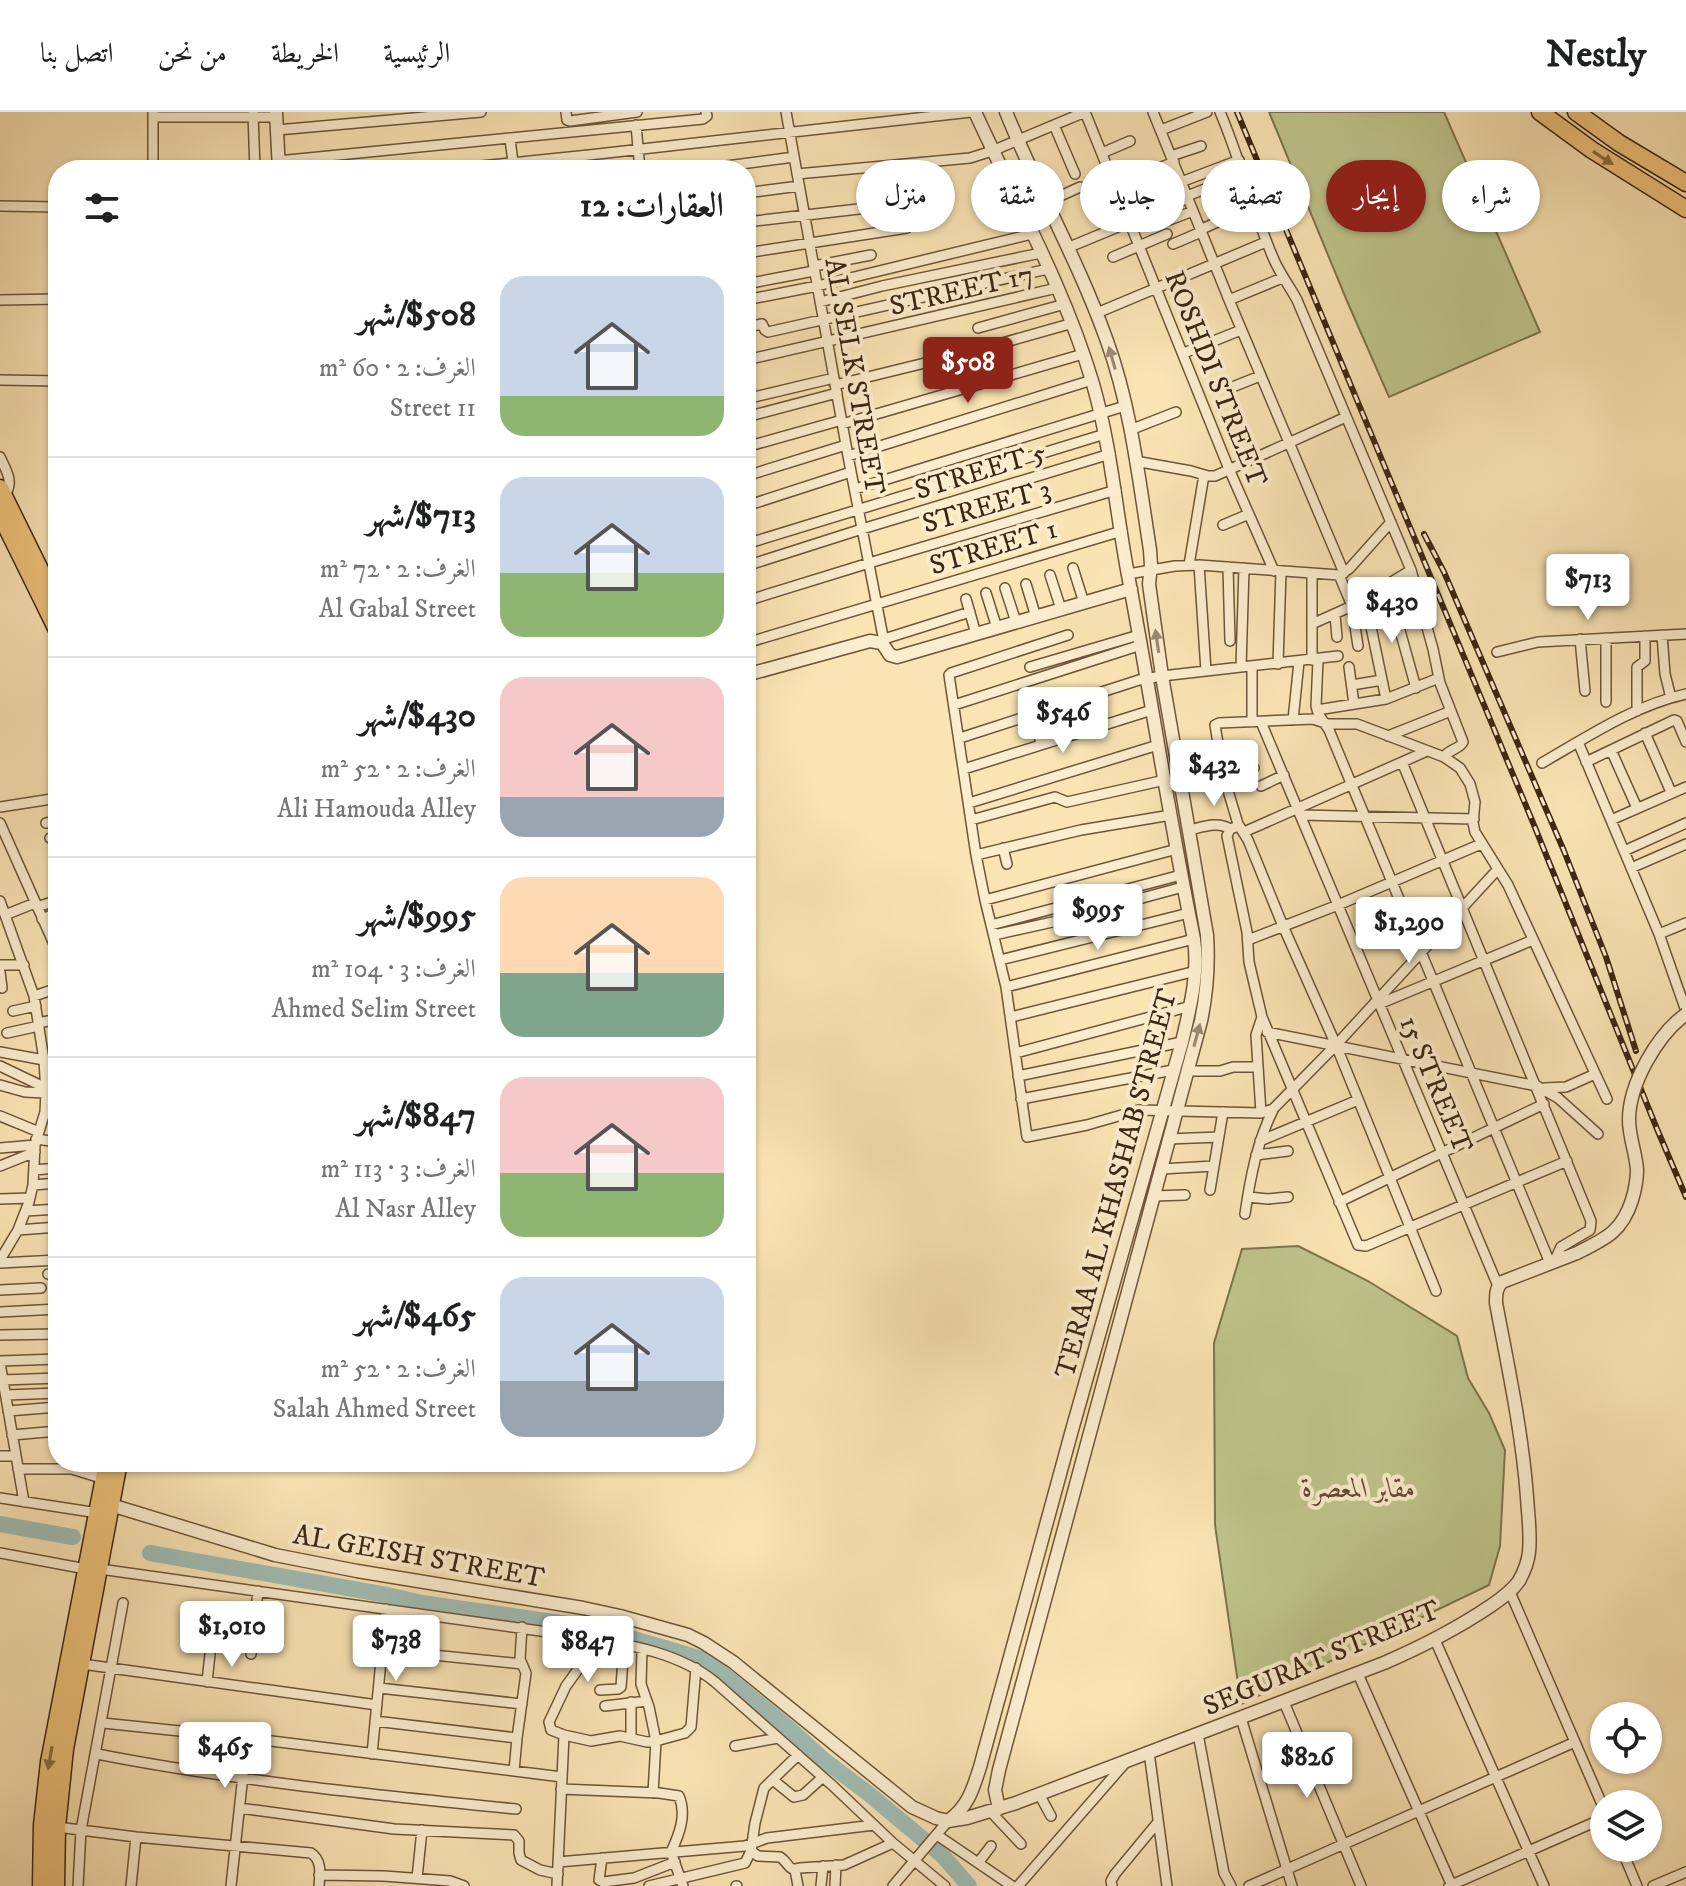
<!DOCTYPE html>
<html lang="ar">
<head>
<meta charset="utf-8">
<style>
  body { margin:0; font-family:"IM FELL DW Pica",Amiri,serif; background:#f6f6f6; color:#202124; direction:rtl; height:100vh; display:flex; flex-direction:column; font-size:30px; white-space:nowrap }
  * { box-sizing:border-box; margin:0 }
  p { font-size:26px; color:#757577 }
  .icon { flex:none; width:44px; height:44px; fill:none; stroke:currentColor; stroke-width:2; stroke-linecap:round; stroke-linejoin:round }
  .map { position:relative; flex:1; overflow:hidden; direction:ltr }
  .side { position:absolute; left:48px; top:48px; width:708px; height:1312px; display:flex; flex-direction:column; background:#fff; border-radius:32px; box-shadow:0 2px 6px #0004; direction:rtl }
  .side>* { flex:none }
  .banner { position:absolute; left:780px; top:48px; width:760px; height:72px; direction:rtl; display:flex; gap:16px }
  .fabs { position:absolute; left:1590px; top:1590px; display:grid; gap:16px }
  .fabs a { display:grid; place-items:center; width:72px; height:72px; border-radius:50%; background:#fff; box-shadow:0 2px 6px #0004; font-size:40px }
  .price { position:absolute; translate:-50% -68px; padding:0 18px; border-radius:8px; background:#fff; color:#222; font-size:26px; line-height:52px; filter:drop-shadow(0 2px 4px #0008) }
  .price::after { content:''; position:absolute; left:50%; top:48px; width:24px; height:18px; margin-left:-12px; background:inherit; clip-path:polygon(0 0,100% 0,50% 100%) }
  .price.on { background:#8f2418; color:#fff }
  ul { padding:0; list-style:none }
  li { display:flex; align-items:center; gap:24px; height:200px; padding:0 32px }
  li+li { border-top:2px solid #e0e0e0 }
  li span { display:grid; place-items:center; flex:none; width:224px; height:160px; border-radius:24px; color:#555 }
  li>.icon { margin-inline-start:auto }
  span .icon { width:96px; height:96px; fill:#fffc; stroke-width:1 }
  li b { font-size:34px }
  h2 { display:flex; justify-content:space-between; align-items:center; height:96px; padding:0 32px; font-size:34px }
  .chip { padding:0 28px; border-radius:36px; background:#fff; box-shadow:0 2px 6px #0004; font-size:28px; line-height:72px }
  .chip.on { background:#8f2418; color:#fff }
  header { display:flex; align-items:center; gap:48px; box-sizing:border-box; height:112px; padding:0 40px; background:#fff; border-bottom:2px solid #e0e0e0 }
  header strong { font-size:38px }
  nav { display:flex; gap:44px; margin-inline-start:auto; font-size:28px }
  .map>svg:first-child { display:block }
  .green { fill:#bfc48c; stroke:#7e744e; stroke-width:2 }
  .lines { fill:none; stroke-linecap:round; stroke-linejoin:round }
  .river { stroke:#a0bdb5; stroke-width:16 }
  .minor-casing { stroke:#6d553a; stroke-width:12 }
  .tertiary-casing { stroke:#6d553a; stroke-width:15 }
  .trunk-casing { stroke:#3e2511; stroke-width:19 }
  .minor { stroke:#fcedce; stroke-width:9 }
  .tertiary { stroke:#fcedce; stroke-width:12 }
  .trunk { stroke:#edc27a; stroke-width:16 }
  .rail-casing { stroke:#3e2511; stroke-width:6 }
  .rail { stroke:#fcedce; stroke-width:3; stroke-dasharray:9; stroke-linecap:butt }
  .tertiary-bridge-casing { stroke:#6d553a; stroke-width:15; stroke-linecap:butt }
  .tertiary-bridge { stroke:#fcedce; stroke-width:12 }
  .oneway { fill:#8d6c40 }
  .oneway2 { fill:#9d8970 }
  .labels { text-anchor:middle; stroke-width:8; stroke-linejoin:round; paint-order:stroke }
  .street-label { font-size:28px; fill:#3e2511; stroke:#fcedce }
  .park-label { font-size:28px; font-style:italic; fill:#5e4d30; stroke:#fcedce }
</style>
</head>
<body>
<header>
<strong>Nestly</strong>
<nav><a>الرئيسية</a><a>الخريطة</a><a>من نحن</a><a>اتصل بنا</a></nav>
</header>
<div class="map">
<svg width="1686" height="1774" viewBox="0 0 1686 1774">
  <rect width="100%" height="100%" fill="#fae4b4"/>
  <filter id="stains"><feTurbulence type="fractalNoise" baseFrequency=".0025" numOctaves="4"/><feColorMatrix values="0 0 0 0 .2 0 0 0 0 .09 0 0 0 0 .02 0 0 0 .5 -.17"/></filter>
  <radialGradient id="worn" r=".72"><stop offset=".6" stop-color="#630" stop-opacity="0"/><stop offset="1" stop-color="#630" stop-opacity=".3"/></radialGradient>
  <path class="green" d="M1269,0H1444L1540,220L1389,285L1347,189Z
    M1298,1134L1368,1169L1457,1224L1468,1266L1489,1301L1505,1338L1500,1434L1489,1473L1241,1592L1215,1413L1214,1231L1242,1137Z"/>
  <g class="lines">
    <path class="river" d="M0,1412L73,1425
      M150,1441L387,1483L422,1491L575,1513L613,1521L706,1548L792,1619L824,1648L869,1682L943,1744L969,1774"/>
    <g class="minor-casing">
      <path id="minor" d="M153,0V58
        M566,0L567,8L570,9L637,0
        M786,0L848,344L885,535
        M1085,0L1229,357L1274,459
        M1153,0L1229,188L1344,461
        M1220,0C1241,49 1253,101 1275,150C1281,163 1290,175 1297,188L1411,458L1433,537L1440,571L1463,630C1460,637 1449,637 1444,645
        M253,1L255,58
        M153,5H276
        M636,13L640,58
        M1054,13L1075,62
        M277,18L481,0
        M1161,18L1207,0
        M510,27L514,58
        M1102,41L1130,29
        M1171,44L1201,34
        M278,49L703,7L707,4L706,0
        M442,58L589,43L971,0
        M696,58L794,45
        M797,62L970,46L992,39L1085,0
        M1181,70L1239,48
        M1115,74L1174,50
        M746,81L799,74
        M1155,84L1182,72
        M1187,84L1243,62
        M1120,86L1150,74
        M1045,91L1080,75
        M0,94L58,95
        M746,110L928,89
        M1159,112L1193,99
        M1200,118L1254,93
        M1173,132L1201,120
        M1067,136L1188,86
        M746,141L907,116
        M1113,145L1167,122
        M814,154L871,143
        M746,172L814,159
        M0,188L58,187
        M746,188L817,174L1032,122
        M1229,188L1282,166
        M820,190L882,174L1041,141
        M1097,201L1266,130
        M746,215L762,212L765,218L768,220L1048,157
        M978,216L1065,192
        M1184,241L1241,218
        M746,248L1057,176
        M0,268L58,269
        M835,273L974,239L1073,211
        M1235,274L1260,264
        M746,287L834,266
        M746,305L837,281
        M842,312L1083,242
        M1130,318L1176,300
        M746,335L842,308
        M848,344L1092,268
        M0,345C6,358 15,371 4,384
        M1135,349L1191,359L1208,364H1215L1346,305
        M746,364L846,333
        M855,377L1125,294
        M746,394L851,360
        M1223,413L1249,402
        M746,432L1105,322
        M1189,453L1204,363
        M1199,453L1206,559
        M746,454L862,417L1110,342
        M1228,455L1230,529
        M1073,456L1084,491
        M1128,462L1175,454L1199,453L1339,463L1349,457L1391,410
        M1050,463L1061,497
        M1339,463L1352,494L1358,534
        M1026,472L1036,505
        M1005,476L1016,510
        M986,481L997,516
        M1365,486L1386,587
        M966,487L976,522
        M746,489L869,451L1116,378
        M1394,497L1416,576
        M1335,503L1337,525
        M1369,505L1420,490
        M1312,512L1352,494L1411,458
        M1068,523L951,561L949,563L976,743L985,788L1006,875L1027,1025L1087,1013L1139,998L1261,1001L1273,997L1336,933L1498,757
        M1662,523L1665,562L1671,586
        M884,527L970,500
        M1580,527L1585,579
        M746,531L1122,419
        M1497,540L1538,530L1686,522
        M1312,548V462
        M1318,548L1316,594L1319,603L1329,618L1550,1151
        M1278,552L1281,459
        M1030,555L1139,523
        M1241,555L1244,456
        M1252,555V610
        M1349,555L1354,592
        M1352,573L1382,568
        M1088,584L1095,616
        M1606,590V526
        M954,593L1141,533
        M1317,598L1386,587L1439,566
        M1637,599V555L1645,549V524
        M1035,602L1041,633
        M1293,608L1299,550
        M1261,610L1498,1174
        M1645,621L1671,680
        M1388,624L1451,599
        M960,626L1139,568L1162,564L1338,544
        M1578,630L1659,822L1686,899
        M1611,638L1637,696
        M1402,650L1591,1109L1590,1118L1561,1135L1554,1150
        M1586,650L1674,608L1677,609L1686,630
        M1542,651C1587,625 1635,593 1686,582
        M964,657L1152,598
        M1223,662L1254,656
        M1261,674L1284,663
        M969,691L1158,633
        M0,695L58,686
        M1300,703L1474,707
        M971,708L1055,685L1067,690L1165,668
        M1611,708L1686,675
        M0,711L58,841
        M46,711L58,709
        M1239,714L1230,717L1227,724L1247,820L1249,850L1262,905L1358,1133L1366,1134L1567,1049
        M1189,718C1203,715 1218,709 1230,717
        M1244,720L1427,639
        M50,726L58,724
        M1003,736L1007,752
        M1624,739L1686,711
        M976,743L1081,718L1171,703
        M1631,756L1686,732
        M985,788L1177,737
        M0,789L34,884L44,948L46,981L45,1000L35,1033L33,1073L29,1090L18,1118L0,1148
        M37,795L58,788
        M5,803L35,791
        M42,807L58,800
        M991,813L1181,763
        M1659,822L1686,811
        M994,823L1057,809L1183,775
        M1248,828L1338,793L1481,732
        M1000,848L1189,801
        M0,853H24
        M0,860L2,876
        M1006,875L1194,827
        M34,884L58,876
        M1379,892L1533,828
        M13,899L36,894
        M1011,905L1196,859
        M38,911L53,908L57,919
        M1267,920L1537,974L1558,986L1598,1022
        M7,921L39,914
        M0,940L44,948
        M1016,941L1191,894
        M0,954L46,976
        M1187,959H1220L1233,955H1258
        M1018,964L1182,930
        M0,973L25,980L46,981
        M1545,976L1566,975L1595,962
        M1021,987L1173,958
        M45,1000L58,1002
        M1261,1001L1256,923L1262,905
        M0,1004L39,1020
        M36,1027L58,1030
        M1168,1027L1219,1025
        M1260,1029L1358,988
        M0,1036L35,1033
        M1256,1043L1288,1039
        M0,1054L35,1040
        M1161,1057L1214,1054
        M34,1058L58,1056
        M33,1073L58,1071
        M1210,1078L1223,1000
        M1153,1084L1185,1083
        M1248,1085L1268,1087L1288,1085
        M0,1087L30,1086
        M1339,1090L1544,992
        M26,1099L58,1097
        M1245,1102C1250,1067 1257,1030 1273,998
        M18,1118L58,1115
        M0,1151L58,1148
        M48,1162H58
        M0,1178L41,1176
        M1436,1179L1336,933L1283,814L1248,728L1238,712L1223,662L1215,613L1219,611L1313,607L1328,612H1357L1444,645L1460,656L1470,672L1475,690L1473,711L1475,720L1508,773L1607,987
        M0,1200L58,1197
        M0,1223L58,1222
        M0,1249L58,1247
        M0,1251L24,1390
        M3,1268L58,1266
        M6,1283L58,1281
        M8,1299L58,1295
        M12,1323L58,1319
        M0,1344H16
        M18,1357H72L104,1367
        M0,1386L98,1401
        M0,1441L86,1457
        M100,1457L590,1526C632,1533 681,1542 715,1570L833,1674L893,1731L945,1774
        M1510,1480L1604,1697
        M590,1526L584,1549L566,1574L549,1610L551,1618L564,1623L591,1629L620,1624L647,1630L656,1629L685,1621L691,1615L696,1556
        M1435,1528L1544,1774
        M642,1537L641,1572L649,1595L656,1629L653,1681
        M383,1538L522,1552
        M251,1542L258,1479
        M82,1552L377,1593
        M1358,1562L1452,1774
        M207,1570L213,1514
        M379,1576L522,1592
        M600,1578L618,1577L621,1575L624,1532
        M631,1590V1626
        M1284,1590L1361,1774
        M605,1594L647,1589
        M1241,1606L1292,1774
        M375,1609L517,1626L526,1561L520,1547L522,1515
        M103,1611L247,1626L562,1665
        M1198,1622L1224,1761L1231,1774
        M735,1634L778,1626
        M1149,1640L1167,1774
        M97,1642C235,1669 376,1683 516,1697
        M372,1642L386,1497
        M514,1659L517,1626
        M773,1668L794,1685L803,1683L823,1665
        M561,1677L659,1681L679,1684C687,1703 679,1723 671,1740L683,1774
        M1039,1682L1051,1704
        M240,1696L394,1717L514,1723L519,1729V1741L521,1748L540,1758L558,1762
        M990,1699L1021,1732
        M57,1715L136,1725L311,1741C322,1748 320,1762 319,1774
        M937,1723L1012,1774
        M1621,1736L1637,1774
        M751,1739L758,1744L780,1745C790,1751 787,1760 800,1756L844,1753L893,1731
        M602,1746L599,1768L603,1770L634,1766L675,1750
        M558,1750L745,1734L767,1726L874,1713
        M978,1751L991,1734
        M795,1758L798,1774
        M319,1763L384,1764L450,1769L464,1774
        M417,1766L422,1718
        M78,1774L81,1718L123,1491
        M131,1774L136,1725
        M231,1774L247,1626
        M557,1774L564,1623
        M649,1774L745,1751L751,1739L755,1711L764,1676L798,1643
        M736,1774H737
        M821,1774L823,1754
        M835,1774L836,1753
        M893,1774L948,1709
        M1018,1774L1126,1650
        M1112,1774L1111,1769L1115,1762L1158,1710
        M1249,1774L1575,1630
        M1449,1774L1604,1706
        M1653,1774L1686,1760"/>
    </g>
    <g class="tertiary-casing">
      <path id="tertiary" d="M276,0L279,58
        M746,563L870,529L882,531L890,543L897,545L1131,477
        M111,1393L275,1443L357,1459L583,1496L620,1504L688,1523L704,1531L733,1550L912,1695L936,1706L948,1709L967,1706L1016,1691L1384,1551C1421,1535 1458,1516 1492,1493C1502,1486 1512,1479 1519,1469C1524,1460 1528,1450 1529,1440C1531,1422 1528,1403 1527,1385C1522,1319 1508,1255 1496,1191C1496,1182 1496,1176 1502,1170L1577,1141
        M999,1697L995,1678L999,1658L1201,909C1207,880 1209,853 1207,823L1162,564L1149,472L1151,453L1150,438C1139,368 1131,295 1107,229C1079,150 1037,77 1006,0
        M948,1709C968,1695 973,1677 980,1655L1072,1318L1182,930C1190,895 1199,863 1194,827C1169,706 1151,584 1128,463C1116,399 1111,335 1093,272C1065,177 1016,90 975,0"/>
    </g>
    <g class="trunk-casing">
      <path id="trunk" d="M1540,0L1592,38L1686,97
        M1576,0L1619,31L1686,71
        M0,376L58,494
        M0,402L58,520
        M41,1774L42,1713L49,1650L107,1350
        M56,1774L57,1715L65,1637L119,1350"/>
    </g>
    <use href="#minor" class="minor"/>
    <use href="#tertiary" class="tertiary"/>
    <use href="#trunk" class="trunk"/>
    <g class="rail-casing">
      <path id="rail" d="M1237,0L1534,713L1657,1017L1686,1085
        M1424,422L1444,460L1564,739L1606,845L1636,939"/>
    </g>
    <use href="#rail" class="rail"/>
    <g class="tertiary-bridge-casing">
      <path id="tertiary-bridge" d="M1577,1141C1605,1127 1622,1120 1632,1088C1635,1078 1637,1068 1637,1058C1636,1041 1629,1025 1629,1008C1629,972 1657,923 1686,902"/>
    </g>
    <use href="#tertiary-bridge" class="tertiary-bridge"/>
  </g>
  <defs><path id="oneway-solid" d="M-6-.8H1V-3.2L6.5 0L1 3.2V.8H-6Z" transform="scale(2)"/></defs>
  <g class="oneway">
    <use href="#oneway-solid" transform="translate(1603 46) rotate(33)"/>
    <use href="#oneway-solid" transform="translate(50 1646) rotate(100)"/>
  </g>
  <g class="oneway2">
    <use href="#oneway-solid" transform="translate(1112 246) rotate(-106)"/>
    <use href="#oneway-solid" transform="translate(1157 529) rotate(-98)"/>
    <use href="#oneway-solid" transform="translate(1197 923) rotate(-75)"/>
  </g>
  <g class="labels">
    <g class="street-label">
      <text transform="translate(961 177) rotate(-13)" y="10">STREET 17</text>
      <text transform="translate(856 264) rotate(80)" y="10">AL SELK STREET</text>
      <text transform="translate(1217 266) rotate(68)" y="10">ROSHDI STREET</text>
      <text transform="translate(980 358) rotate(-17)" y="10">STREET 5</text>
      <text transform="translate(986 393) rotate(-16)" y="10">STREET 3</text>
      <text transform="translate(993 434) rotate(-17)" y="10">STREET 1</text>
      <text transform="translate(1437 972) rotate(67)" y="10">15 STREET</text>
      <text transform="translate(1115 1071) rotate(-75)" y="10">TERAA AL KHASHAB STREET</text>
      <text transform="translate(419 1443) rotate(10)" y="10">AL GEISH STREET</text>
      <text transform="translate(1321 1545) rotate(-23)" y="10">SEGURAT STREET</text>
    </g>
    <g class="park-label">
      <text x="1359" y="1385">مقابر المعصرة</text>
    </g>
  </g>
  <rect width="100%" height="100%" filter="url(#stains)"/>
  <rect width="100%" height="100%" fill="url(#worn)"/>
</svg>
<div class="fabs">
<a><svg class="icon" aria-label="locate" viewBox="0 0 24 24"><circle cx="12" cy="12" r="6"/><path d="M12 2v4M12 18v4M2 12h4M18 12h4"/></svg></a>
<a><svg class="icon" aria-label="layers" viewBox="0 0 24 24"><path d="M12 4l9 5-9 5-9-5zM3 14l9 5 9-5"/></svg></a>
</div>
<b class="price on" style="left:968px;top:293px">$508</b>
<b class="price" style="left:1588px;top:510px">$713</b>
<b class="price" style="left:1392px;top:533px">$430</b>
<b class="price" style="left:1063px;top:643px">$546</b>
<b class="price" style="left:1214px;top:696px">$432</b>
<b class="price" style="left:1098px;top:840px">$995</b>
<b class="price" style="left:1409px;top:853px">$1,290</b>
<b class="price" style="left:232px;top:1557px">$1,010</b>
<b class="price" style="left:396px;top:1571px">$738</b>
<b class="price" style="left:588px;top:1572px">$847</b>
<b class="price" style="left:225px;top:1678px">$465</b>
<b class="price" style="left:1307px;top:1688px">$826</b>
<div class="banner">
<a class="chip">شراء</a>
<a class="chip on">إيجار</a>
<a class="chip">تصفية</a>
<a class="chip">جديد</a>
<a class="chip">شقة</a>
<a class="chip">منزل</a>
</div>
<section class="side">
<h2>العقارات: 12<svg class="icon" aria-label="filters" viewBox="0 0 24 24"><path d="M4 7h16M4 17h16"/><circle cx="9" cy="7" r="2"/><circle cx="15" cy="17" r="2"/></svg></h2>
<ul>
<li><span style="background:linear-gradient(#c9d6e8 75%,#8fb573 0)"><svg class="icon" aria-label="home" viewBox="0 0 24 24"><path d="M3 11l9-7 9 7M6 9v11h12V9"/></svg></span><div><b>$508/شهر</b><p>الغرف: 2 · 60 m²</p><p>Street 11</p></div></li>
<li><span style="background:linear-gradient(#c9d6e8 60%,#8fb573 0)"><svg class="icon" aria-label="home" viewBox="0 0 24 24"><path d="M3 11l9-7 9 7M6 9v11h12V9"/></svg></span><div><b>$713/شهر</b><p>الغرف: 2 · 72 m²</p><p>Al Gabal Street</p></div></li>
<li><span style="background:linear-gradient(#f6c9c9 75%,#9aa5b1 0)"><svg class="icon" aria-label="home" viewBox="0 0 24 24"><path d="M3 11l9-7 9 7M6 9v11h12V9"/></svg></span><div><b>$430/شهر</b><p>الغرف: 2 · 52 m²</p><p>Ali Hamouda Alley</p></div></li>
<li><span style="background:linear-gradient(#ffd9b3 60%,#7fa58c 0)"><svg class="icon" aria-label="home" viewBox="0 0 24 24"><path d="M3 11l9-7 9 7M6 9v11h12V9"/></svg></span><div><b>$995/شهر</b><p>الغرف: 3 · 104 m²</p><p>Ahmed Selim Street</p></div></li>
<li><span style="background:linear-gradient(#f6c9c9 60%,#8fb573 0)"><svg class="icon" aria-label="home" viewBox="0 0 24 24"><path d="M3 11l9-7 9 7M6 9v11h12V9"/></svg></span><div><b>$847/شهر</b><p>الغرف: 3 · 113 m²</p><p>Al Nasr Alley</p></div></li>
<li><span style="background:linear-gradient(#c9d6e8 65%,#9aa5b1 0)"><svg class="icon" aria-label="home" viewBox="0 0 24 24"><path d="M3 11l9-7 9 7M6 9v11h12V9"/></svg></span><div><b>$465/شهر</b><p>الغرف: 2 · 52 m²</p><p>Salah Ahmed Street</p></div></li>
</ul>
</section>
</div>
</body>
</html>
